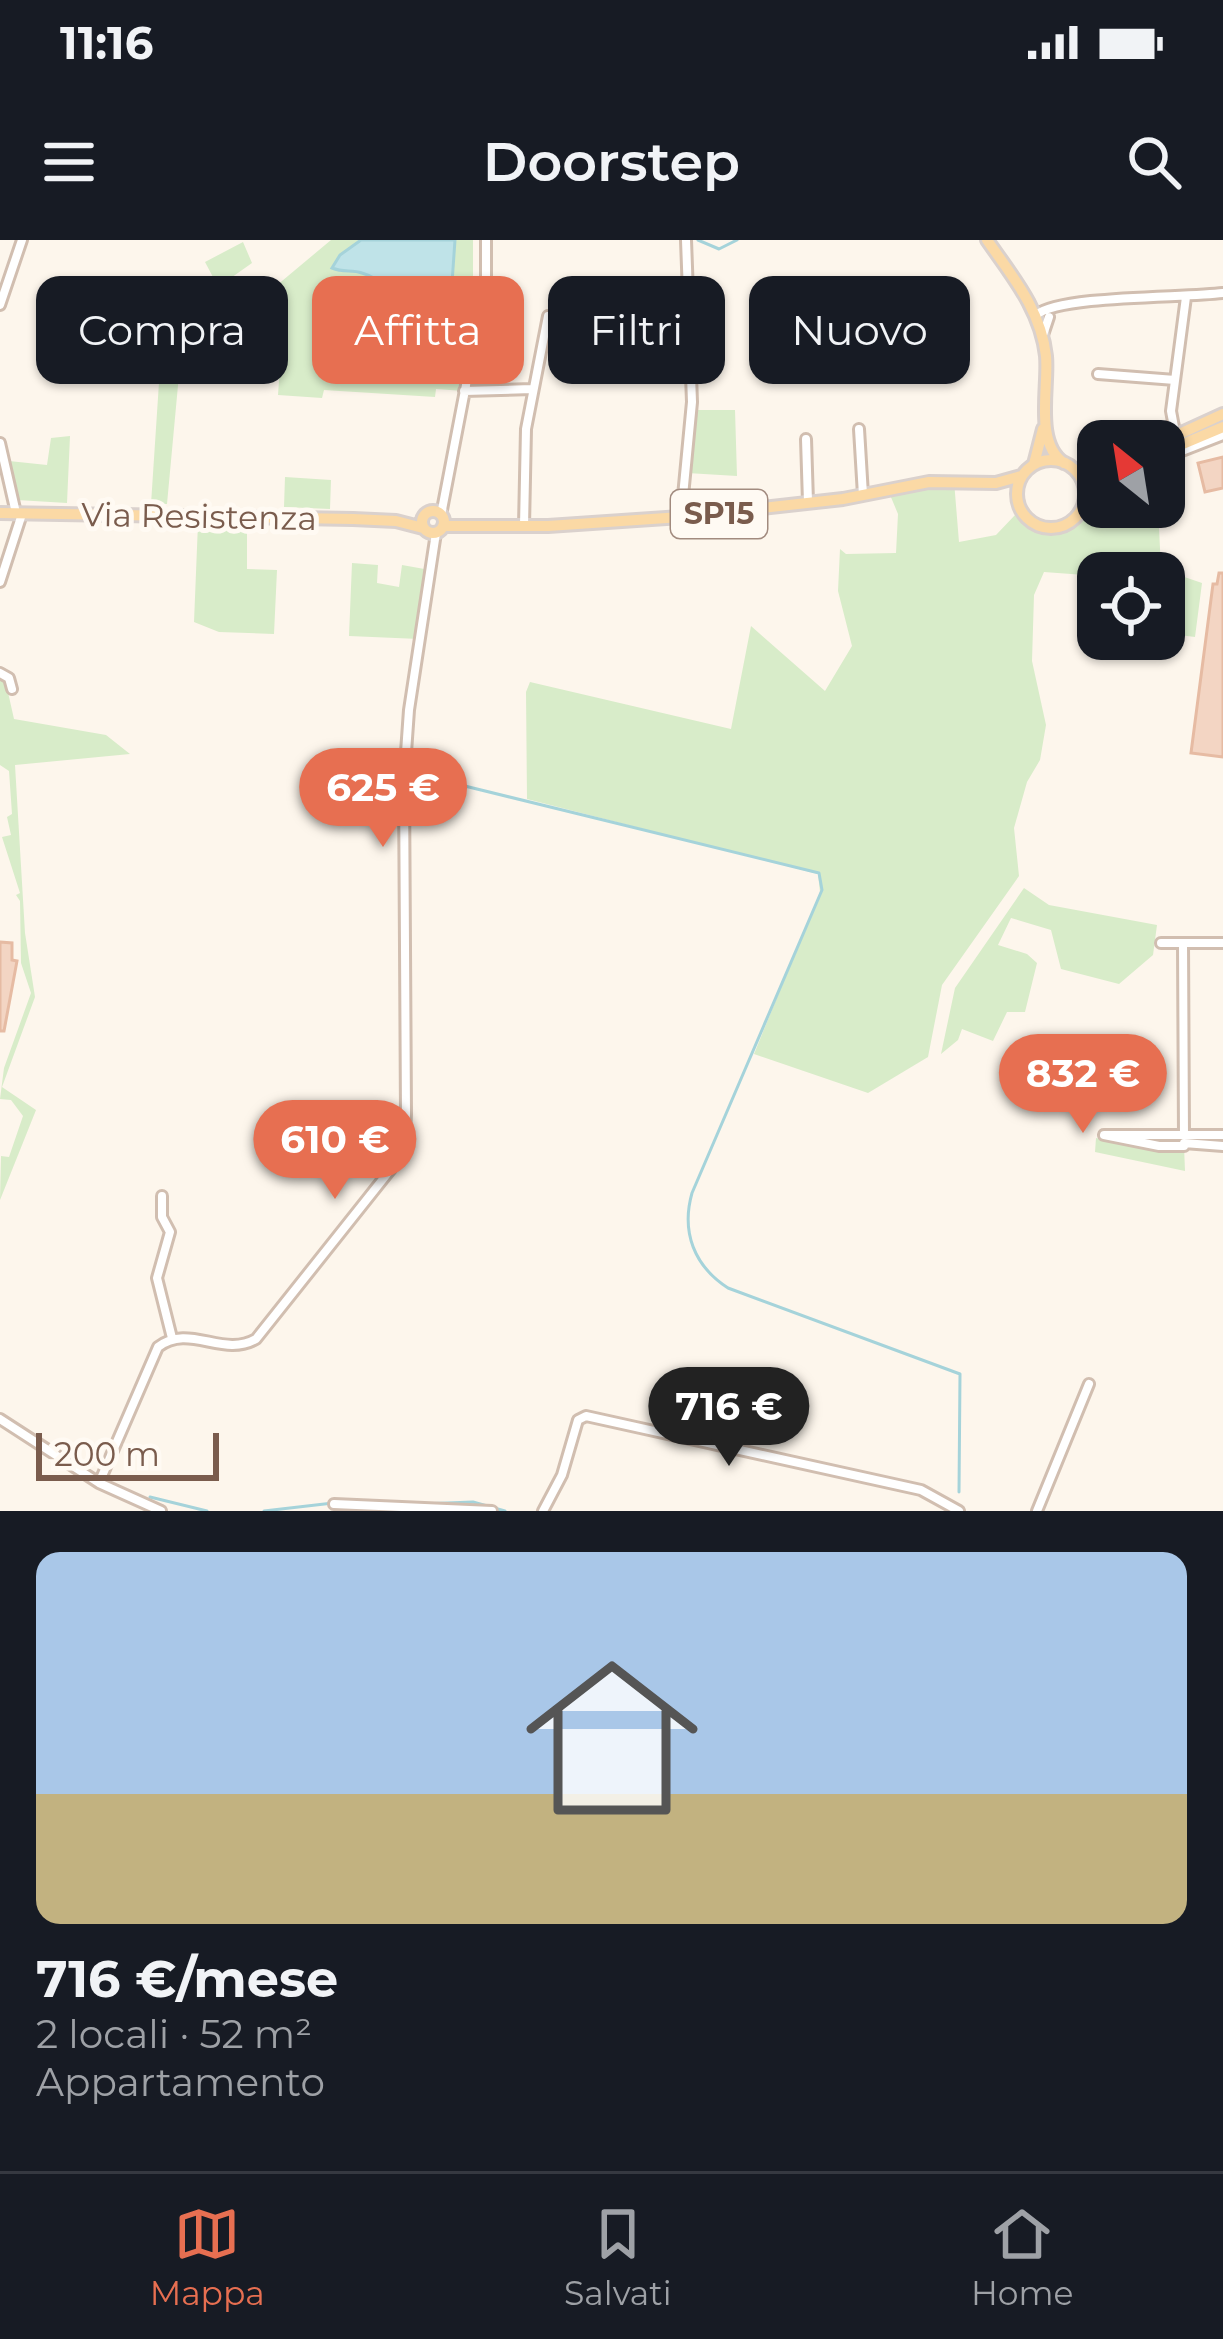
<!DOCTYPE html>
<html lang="it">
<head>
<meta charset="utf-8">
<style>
  body { margin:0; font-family:Montserrat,sans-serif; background:#20242c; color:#f1f3f6; height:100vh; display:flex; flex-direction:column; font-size:45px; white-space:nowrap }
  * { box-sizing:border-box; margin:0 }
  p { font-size:39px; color:#9ea1a6 }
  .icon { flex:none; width:66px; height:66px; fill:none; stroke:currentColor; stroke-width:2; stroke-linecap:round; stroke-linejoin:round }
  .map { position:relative; height:1271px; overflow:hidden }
  .details { display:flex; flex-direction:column; background:#171b24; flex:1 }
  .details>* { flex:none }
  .hud { position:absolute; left:36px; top:36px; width:1152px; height:108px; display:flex; gap:24px }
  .needle { width:78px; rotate:330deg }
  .fabs { position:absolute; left:1077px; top:180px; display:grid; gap:24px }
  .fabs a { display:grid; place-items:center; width:108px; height:108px; border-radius:24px; background:#171b24; box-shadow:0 3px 9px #0004; font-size:60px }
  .scale { position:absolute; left:36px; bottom:30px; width:183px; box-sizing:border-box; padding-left:12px; border:6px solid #7a5c4d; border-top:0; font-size:33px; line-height:42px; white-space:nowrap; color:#7a5c4d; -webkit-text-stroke:9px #fffaf3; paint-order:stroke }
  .price { position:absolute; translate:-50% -102px; padding:0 27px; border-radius:42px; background:#e76f51; color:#fff; font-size:39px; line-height:78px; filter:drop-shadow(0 3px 6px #0008) }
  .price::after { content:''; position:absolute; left:50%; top:72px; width:36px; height:27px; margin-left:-18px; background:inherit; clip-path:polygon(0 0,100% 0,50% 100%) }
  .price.current { background:#222; color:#fff }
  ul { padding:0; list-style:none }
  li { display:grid; align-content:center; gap:24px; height:636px; padding:0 36px }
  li+li { border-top:3px solid #363941 }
  li span { display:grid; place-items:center; height:372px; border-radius:24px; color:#555 }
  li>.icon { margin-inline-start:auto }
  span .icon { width:216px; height:216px; fill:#fffc; stroke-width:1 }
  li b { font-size:51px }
  .chip { padding:0 42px; border-radius:24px; background:#171b24; box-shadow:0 3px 9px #0004; font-size:42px; line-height:108px }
  .chip.current { background:#e76f51; color:#fff }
  .status { display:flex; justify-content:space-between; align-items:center; height:84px; padding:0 60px; background:#171b24; direction:ltr }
  .status svg { height:33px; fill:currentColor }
  header { display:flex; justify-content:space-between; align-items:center; height:156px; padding:0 36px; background:#171b24; font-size:54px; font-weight:600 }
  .tabs { display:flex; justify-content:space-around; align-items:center; height:168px; border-top:3px solid #363941; background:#171b24; font-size:33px; color:#9ea1a6 }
  .tabs a { display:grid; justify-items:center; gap:6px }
  .tabs .current { color:#e76f51 }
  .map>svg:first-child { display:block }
  .green { fill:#d8ecc9 }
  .water { fill:#bfe3e8; stroke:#a5d3da; stroke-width:3 }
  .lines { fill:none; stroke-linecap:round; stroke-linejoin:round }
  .stream { stroke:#a5d3da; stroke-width:3 }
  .building { fill:#f3d5c3; stroke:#e6bba3; stroke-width:3 }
  .minor-casing { stroke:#d1beb0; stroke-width:14 }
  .major-casing { stroke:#dad1cd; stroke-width:16 }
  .minor { stroke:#fff; stroke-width:8 }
  .major { stroke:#fbd9a5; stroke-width:10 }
  .labels { text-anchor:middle; stroke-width:10; stroke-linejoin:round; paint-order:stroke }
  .shield { fill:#fffaf3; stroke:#a28b7f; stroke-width:3 }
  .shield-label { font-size:30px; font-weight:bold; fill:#7a5c4d }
  .street-label { font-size:33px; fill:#7a5c4d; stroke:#fffaf3 }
</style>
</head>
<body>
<div class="status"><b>11:16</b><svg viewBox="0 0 49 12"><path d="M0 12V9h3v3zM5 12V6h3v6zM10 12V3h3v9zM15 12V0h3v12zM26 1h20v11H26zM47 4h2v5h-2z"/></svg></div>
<header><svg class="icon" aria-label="menu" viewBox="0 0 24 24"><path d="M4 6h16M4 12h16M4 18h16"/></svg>Doorstep<svg class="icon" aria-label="search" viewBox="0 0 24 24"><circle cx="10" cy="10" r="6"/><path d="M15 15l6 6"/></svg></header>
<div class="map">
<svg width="1223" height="1271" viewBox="0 0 1223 1271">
  <rect width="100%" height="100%" fill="#fdf6ec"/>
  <path class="green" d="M331,0H361L340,15V32L357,30L382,44L409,69L413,84L440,83C449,56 453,29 455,0H473V39L462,94L388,90L385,112L471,118L464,151L436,149L435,157L324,150L322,158L278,155L284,67L264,68L276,46Z
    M243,2L252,23L228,40L249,69L232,71L217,119L181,113L167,264H151L161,112L231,71L205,22Z
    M696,170H735L737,236L687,233Z
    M70,196L67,263L17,260L9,221L47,225L51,198Z
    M285,237L331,240L330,269L284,267Z
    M954,241L959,302L996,295L1016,274C1032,295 1068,304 1084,277C1089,267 1090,259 1098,250V267H1158L1161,329L1202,343L1195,397L1164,393V333L1098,336L1044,332L1034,355L1032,421L1046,485L1040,520L1027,542L1014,588L1019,636L942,745L928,817L868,853L754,814L820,652L818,634L527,559L526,452L530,442L731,489L751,386L825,451L852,406L838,351L840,309L846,314L896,313L898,274L888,250Z
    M198,283L247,285V329L277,330L274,394L219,392L194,382Z
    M352,323L378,325L377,343L399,347L402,325L430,330L419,399L349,396Z
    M0,436L5,439L14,479L106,495L130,514L15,525L25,693L35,757L2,847L36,870L0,960L1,916L9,917L23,876L11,860L0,859L4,828L31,753L21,723L20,661L16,655L20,653L2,597L11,595L7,577L12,574L9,531L0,525Z
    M1024,648L1049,665L1157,685L1153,715L1119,744L1061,729L1051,690L1011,678L998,705L1027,714L1037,723L1025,772H1007L993,801L962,789L958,800L941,814L955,748Z
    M1096,898L1154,908L1184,906L1185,931L1095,912Z"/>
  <path class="water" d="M361,0H455L452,43L440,83L413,84C407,64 384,39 362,33C352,29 344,33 332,28L340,15Z"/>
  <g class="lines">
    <path class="stream" d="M698,0L719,9L737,0
      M416,534L819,633L822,650L692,953C681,992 694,1026 728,1048L960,1134L959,1252
      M150,1257L207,1271
      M421,1264L473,1262L505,1271
      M264,1271L333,1263"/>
  </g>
  <path class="building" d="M1223,217V248L1205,252L1198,223Z
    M1219,333H1223V517L1191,513L1213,344H1217Z
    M0,702L12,703V720L17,721L4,791H0Z"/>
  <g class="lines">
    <g class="minor-casing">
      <path id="minor" d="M0,65L22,0
        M1036,75C1061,55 1183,58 1223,53
        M1043,95L1049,77
        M1098,134L1175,140
        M464,151L532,149
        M1174,187L1171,171L1186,57
        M859,189L863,255
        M806,199L808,262
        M0,203L16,273
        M1164,218L1223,195
        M441,275L486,41V0
        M681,277L692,162L686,0
        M524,286L526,189L548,76
        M0,342L22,274
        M0,433L9,438L12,449
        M1161,703H1223
        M1183,703L1184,895
        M1184,903L1223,906
        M1184,906H1159L1104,895H1223
        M162,956V977L170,992L157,1038L172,1098
        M0,1179L99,1243L161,1271
        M99,1243L158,1107C189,1083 223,1118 256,1099L391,929L405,897L406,874L404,541L409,470L436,293
        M334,1264L492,1271
        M543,1271L562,1235L578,1180L586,1176L921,1250L959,1271
        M1037,1271L1089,1144"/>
    </g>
    <g class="major-casing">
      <path id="major" d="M987,0C1012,36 1041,70 1046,116C1049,147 1034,203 1064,223
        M1164,201L1223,174
        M1164,212L1223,187
        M1017 254a34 34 0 1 1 68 0a34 34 0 1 1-68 0Z
        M1034,224L1043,189
        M422 282a11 11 0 1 1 22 0a11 11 0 1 1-22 0Z
        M0,273L353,279L396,281L423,288
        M443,286H548L681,277L843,259L929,242L996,243L1021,236"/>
    </g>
    <use href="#minor" class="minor"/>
    <use href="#major" class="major"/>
  </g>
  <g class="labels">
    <rect class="shield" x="671" y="250" width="96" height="48" rx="9"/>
    <g class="shield-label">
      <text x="719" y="284">SP15</text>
    </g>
    <g class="street-label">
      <text transform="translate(199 276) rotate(1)" y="12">Via Resistenza</text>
    </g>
  </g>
</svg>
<div class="fabs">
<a><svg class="needle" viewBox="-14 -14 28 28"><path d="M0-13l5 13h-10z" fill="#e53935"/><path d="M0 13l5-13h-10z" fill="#9ea1a6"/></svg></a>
<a><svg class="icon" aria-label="locate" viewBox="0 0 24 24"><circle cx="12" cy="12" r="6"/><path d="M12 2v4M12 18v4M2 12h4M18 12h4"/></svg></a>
</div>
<div class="scale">200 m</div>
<b class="price" style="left:383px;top:610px">625 €</b>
<b class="price" style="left:1083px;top:896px">832 €</b>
<b class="price" style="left:335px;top:962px">610 €</b>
<b class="price current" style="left:729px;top:1229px">716 €</b>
<div class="hud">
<a class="chip">Compra</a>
<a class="chip current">Affitta</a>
<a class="chip">Filtri</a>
<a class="chip">Nuovo</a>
</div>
</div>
<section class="details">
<ul>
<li><span style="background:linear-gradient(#a9c7e8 65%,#c2b280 0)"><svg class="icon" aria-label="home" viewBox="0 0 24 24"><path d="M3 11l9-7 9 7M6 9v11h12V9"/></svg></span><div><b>716 €/mese</b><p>2 locali · 52 m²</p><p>Appartamento</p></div></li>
</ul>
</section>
<nav class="tabs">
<a class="current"><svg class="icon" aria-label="map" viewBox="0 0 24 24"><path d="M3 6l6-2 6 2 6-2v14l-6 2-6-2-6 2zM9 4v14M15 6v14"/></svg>Mappa</a>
<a><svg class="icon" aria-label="saved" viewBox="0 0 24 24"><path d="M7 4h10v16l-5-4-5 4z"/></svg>Salvati</a>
<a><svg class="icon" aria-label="home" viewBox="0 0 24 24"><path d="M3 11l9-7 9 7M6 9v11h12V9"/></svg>Home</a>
</nav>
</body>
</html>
